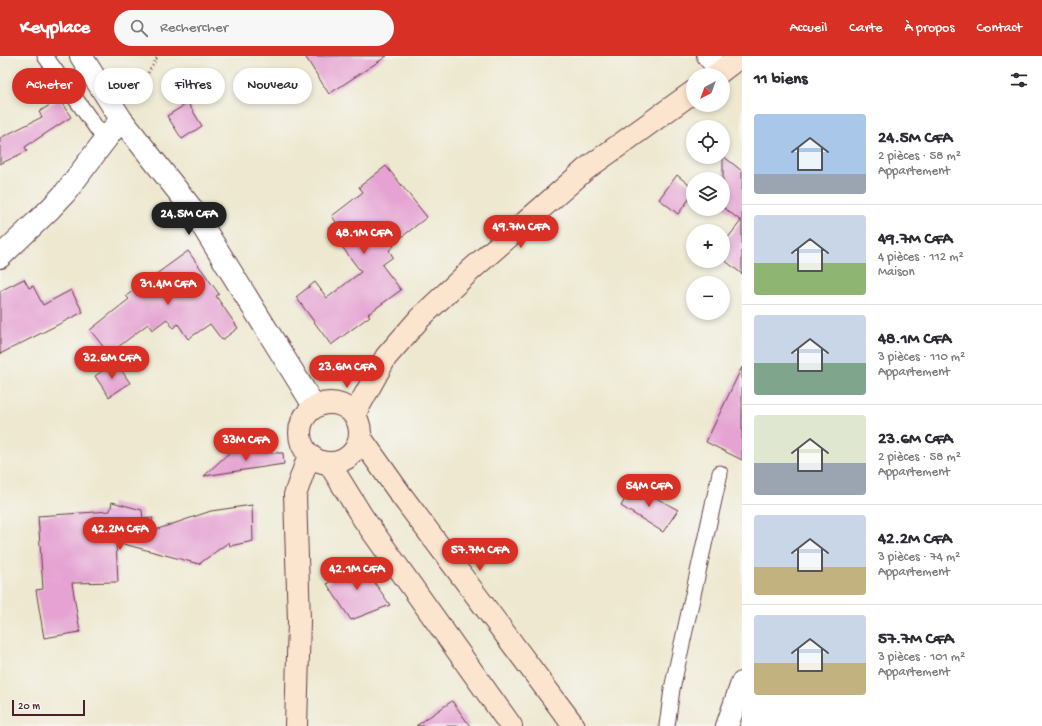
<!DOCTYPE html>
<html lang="fr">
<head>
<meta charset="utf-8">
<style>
  body { margin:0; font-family:"Gochi Hand",sans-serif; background:#f7f7f7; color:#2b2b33; height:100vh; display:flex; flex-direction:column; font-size:15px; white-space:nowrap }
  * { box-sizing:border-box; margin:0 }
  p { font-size:13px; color:#7c7c81 }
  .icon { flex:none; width:22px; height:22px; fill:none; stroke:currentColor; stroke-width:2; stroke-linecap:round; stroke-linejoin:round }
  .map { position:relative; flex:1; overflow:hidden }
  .details { display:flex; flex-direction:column; background:#fff; width:300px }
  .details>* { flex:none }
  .top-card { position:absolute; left:12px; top:12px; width:380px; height:36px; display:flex; gap:8px }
  .needle { width:26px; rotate:221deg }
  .fabs { position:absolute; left:686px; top:12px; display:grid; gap:8px }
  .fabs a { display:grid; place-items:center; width:44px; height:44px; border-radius:50%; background:#fff; box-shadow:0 2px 6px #0003; font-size:20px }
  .scale { position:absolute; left:12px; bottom:10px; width:73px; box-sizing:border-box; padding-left:4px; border:2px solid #4a1f2b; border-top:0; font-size:11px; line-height:14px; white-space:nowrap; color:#4a1f2b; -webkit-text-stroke:3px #f6f6f2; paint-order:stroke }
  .price { position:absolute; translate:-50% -34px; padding:0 9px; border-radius:14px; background:#d93025; color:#fff; font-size:13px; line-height:26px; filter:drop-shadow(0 1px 2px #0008) }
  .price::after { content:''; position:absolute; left:50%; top:24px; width:12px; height:9px; margin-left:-6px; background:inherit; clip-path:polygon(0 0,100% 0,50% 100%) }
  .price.current { background:#222; color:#fff }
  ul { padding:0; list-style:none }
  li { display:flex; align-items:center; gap:12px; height:100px; padding:0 12px }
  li+li { border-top:1px solid #e1e1e2 }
  li span { display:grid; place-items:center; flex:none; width:112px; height:80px; border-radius:4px; color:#555 }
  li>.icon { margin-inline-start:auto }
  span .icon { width:48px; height:48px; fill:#fffc; stroke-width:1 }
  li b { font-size:17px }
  h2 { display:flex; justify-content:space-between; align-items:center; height:48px; padding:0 12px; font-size:17px }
  .tag { padding:0 14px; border-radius:18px; background:#fff; box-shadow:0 2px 6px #0003; font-size:14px; line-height:36px }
  .tag.current { background:#d93025; color:#fff }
  header { display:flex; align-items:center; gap:24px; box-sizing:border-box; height:56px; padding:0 20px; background:#d93025; color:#fff }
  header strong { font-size:19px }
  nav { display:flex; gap:22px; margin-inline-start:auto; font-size:14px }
  .search { width:280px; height:36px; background:#f7f7f7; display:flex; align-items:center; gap:10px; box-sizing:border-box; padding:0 14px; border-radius:22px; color:#7c7c81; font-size:15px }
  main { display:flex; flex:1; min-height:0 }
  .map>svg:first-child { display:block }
  .building { fill:#e5a2d2 }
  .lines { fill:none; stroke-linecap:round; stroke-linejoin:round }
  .lane-casing { stroke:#623d44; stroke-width:17 }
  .street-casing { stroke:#623d44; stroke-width:24 }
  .secondary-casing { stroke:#623d44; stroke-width:24 }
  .path { stroke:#623d44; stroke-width:2.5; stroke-dasharray:1 3; stroke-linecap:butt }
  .lane { stroke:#fff; stroke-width:15 }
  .street { stroke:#fff; stroke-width:22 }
  .secondary { stroke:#fbe5cf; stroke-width:22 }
</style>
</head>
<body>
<header>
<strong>Keyplace</strong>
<div class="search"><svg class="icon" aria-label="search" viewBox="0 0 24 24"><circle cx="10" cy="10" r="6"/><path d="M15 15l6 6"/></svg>Rechercher</div>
<nav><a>Accueil</a><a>Carte</a><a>À propos</a><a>Contact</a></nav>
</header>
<main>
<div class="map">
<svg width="742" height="670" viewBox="0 0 742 670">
  <rect width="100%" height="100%" fill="#f6f6f2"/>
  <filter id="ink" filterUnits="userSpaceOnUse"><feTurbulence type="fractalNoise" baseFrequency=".025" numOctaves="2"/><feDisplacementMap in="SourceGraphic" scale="8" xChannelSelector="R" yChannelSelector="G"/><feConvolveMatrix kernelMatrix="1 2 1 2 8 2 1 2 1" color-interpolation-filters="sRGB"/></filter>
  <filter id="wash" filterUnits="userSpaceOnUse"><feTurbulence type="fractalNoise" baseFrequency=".012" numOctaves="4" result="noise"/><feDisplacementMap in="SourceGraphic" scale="16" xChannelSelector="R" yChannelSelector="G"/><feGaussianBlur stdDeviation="0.9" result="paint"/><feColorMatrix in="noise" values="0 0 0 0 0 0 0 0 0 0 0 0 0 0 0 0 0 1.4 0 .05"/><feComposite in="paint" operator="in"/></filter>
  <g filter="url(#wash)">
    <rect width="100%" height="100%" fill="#ede8cf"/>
    <g id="blocks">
      <path class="building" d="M305,0H387L329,38Z
        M59,43L71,61L25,91L27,95L0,108V82L42,61L39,56Z
        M188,47L202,70L182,83L167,60Z
        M723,100L742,115V218L723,203V188L741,165L723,151Z
        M386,110L427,161L393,188L394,190L389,194L393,201L382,209L401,234L368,258L370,260L331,289L296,241L315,226L327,242L361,216L328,172L336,166L332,160L363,136L359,131Z
        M677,119L693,132V138L678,158L659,143Z
        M188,195L219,238L216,240L238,272L222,284L210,268L188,283L178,268L173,272L167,263L152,274L148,268L109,298L90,274L129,243L126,240Z
        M24,223L29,232L33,230L43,249L71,234L83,256L0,298V235Z
        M116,306L130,327L109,341L95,320Z
        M742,311V404L706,386Z
        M230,396L283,397L284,408L204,420Z
        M633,429L678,454L663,476L621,450Z
        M112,446L142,454L143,463L153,462L149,476L211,455L252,449L253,485L230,490L229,486L199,508L116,486L118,526L72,527L80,576L44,582L36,534L43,533L38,460L110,455Z
        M358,502L390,549L351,564L327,528Z
        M452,645L470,670H416Z"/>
    </g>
  </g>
  <g filter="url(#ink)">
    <use href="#blocks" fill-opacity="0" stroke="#623d44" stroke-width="1"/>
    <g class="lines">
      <g class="lane-casing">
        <path id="lane" d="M45,0L105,84
          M667,670L672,633L720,417"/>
      </g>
      <g class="street-casing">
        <path id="street" d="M81,0L121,63L192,153L314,350
          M708,0L721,15
          M0,201L50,153L65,137L121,63
          M727,670L742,627"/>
      </g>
      <g class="secondary-casing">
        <path id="secondary" d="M716,19L741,0
          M300 377a30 30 0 1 1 60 0a30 30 0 1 1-60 0Z
          M354,359L386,301L420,262L472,213L586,113L693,36
          M360,381L401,439L574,670
          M329,407L363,462L511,670
          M296,670L299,565L295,439L309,399"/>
      </g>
      <path class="path" d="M134,41L158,0"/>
      <use href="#lane" class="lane"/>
      <use href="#street" class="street"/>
      <use href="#secondary" class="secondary"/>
    </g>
  </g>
</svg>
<div class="fabs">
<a><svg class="needle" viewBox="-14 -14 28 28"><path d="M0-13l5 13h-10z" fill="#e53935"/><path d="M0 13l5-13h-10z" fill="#7c7c81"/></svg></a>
<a><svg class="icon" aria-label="locate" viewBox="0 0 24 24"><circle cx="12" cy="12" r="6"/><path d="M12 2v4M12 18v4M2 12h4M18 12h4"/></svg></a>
<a><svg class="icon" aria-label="layers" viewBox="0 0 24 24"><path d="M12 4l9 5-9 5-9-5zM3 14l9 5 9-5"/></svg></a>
<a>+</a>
<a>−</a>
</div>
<div class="scale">20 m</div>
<b class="price current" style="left:189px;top:180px">24.5M CFA</b>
<b class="price" style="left:521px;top:193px">49.7M CFA</b>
<b class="price" style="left:364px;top:199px">48.1M CFA</b>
<b class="price" style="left:168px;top:250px">31.4M CFA</b>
<b class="price" style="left:112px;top:324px">32.6M CFA</b>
<b class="price" style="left:347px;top:333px">23.6M CFA</b>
<b class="price" style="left:246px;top:406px">33M CFA</b>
<b class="price" style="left:649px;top:452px">54M CFA</b>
<b class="price" style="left:120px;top:495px">42.2M CFA</b>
<b class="price" style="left:480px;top:516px">57.7M CFA</b>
<b class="price" style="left:357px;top:535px">42.1M CFA</b>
<div class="top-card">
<a class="tag current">Acheter</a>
<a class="tag">Louer</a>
<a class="tag">Filtres</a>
<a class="tag">Nouveau</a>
</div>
</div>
<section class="details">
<h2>11 biens<svg class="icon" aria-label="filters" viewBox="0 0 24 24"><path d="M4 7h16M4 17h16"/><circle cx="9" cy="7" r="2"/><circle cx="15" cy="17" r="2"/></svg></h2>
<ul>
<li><span style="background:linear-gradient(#a9c7e8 75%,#9aa5b1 0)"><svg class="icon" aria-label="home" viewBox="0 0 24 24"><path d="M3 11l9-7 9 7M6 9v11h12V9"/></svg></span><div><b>24.5M CFA</b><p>2 pièces · 58 m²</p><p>Appartement</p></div></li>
<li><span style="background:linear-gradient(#c9d6e8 60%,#8fb573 0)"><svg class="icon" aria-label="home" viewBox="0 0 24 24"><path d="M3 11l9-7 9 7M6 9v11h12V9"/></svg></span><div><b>49.7M CFA</b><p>4 pièces · 112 m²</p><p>Maison</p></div></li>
<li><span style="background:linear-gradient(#c9d6e8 60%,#7fa58c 0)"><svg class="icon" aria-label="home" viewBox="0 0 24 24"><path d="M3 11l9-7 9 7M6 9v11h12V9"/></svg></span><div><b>48.1M CFA</b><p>3 pièces · 110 m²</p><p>Appartement</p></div></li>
<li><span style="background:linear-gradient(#dfe7d0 60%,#9aa5b1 0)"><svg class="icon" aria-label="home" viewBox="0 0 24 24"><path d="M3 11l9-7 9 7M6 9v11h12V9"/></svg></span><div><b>23.6M CFA</b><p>2 pièces · 58 m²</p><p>Appartement</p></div></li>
<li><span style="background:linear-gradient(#c9d6e8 65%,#c2b280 0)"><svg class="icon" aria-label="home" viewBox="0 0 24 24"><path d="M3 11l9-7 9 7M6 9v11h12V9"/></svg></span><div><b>42.2M CFA</b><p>3 pièces · 74 m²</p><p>Appartement</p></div></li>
<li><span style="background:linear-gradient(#c9d6e8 60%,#c2b280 0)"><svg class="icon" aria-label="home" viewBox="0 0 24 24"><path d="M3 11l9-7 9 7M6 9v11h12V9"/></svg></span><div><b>57.7M CFA</b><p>3 pièces · 101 m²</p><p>Appartement</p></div></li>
</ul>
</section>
</main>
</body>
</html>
